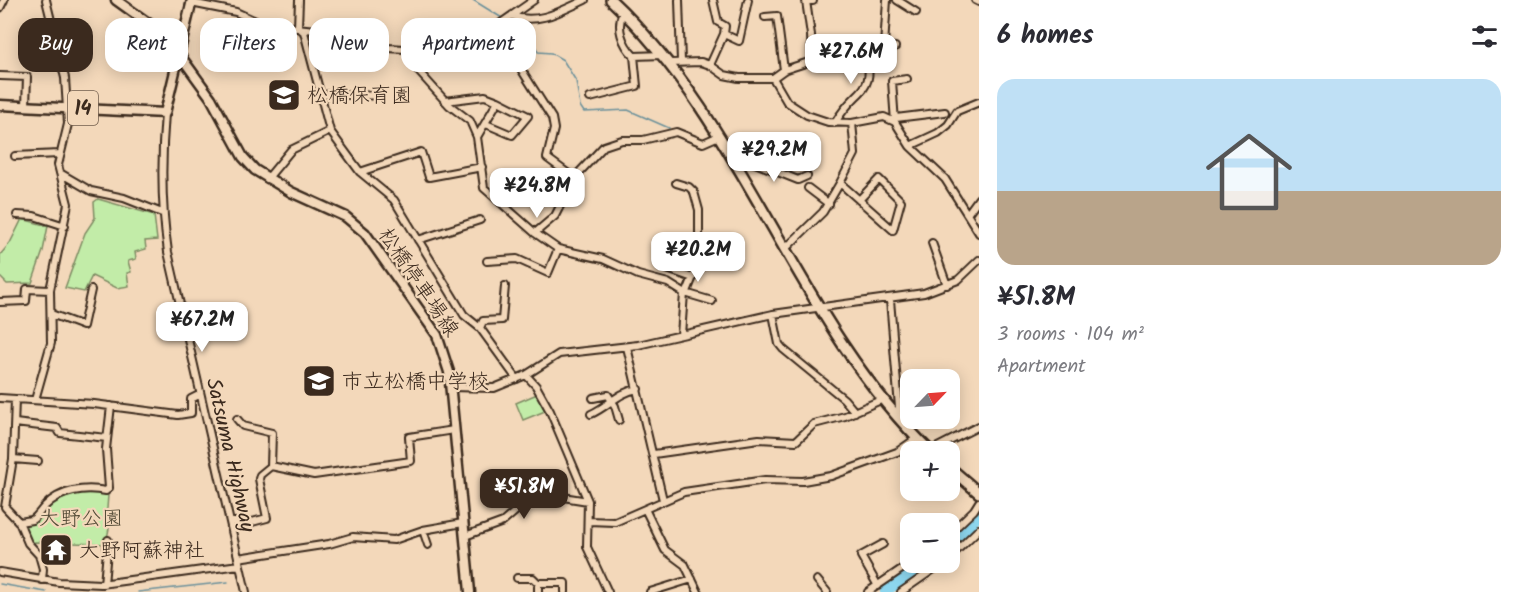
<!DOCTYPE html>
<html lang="en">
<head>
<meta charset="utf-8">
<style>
  body { margin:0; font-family:Kalam,"Klee One",sans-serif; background:#f2f2f3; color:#2b2b33; height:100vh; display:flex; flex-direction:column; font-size:22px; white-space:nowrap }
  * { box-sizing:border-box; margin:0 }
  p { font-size:20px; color:#7c7c81 }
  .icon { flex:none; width:33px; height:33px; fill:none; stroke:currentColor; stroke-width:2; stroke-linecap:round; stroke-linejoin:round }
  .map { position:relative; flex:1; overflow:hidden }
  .panel { display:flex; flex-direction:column; background:#fff; width:540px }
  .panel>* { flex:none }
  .banner { position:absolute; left:18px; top:18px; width:570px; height:54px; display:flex; gap:12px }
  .needle { width:39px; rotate:65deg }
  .buttons { position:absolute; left:900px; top:369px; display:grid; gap:12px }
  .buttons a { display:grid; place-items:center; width:60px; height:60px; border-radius:12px; background:#fff; box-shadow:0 3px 15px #0003; font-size:30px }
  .price { position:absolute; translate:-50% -51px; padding:0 14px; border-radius:12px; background:#fff; color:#222; font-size:20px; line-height:39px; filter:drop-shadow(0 2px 3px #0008) }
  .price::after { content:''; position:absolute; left:50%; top:36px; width:18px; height:14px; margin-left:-9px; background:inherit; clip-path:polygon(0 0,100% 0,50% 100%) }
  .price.selected { background:#3b2a1e; color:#fff }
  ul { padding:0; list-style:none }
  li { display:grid; align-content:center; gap:12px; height:318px; padding:0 18px }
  li span { display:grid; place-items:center; height:186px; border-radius:18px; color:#555 }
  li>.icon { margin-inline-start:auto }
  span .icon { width:108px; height:108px; fill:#fffc; stroke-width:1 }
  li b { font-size:26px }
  h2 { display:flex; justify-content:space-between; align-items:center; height:72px; padding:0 18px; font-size:26px }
  .pill { padding:0 21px; border-radius:18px; background:#fff; box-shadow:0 3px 15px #0003; font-size:21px; line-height:54px }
  .pill.selected { background:#3b2a1e; color:#fff }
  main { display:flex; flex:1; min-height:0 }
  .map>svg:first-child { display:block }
  .green { fill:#c2eca8; stroke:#7e8b63; stroke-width:1.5 }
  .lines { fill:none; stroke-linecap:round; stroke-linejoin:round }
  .stream { stroke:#6c919b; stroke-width:1.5 }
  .river { stroke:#8dd6ee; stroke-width:10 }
  .minor-casing { stroke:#3b2a1e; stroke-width:10 }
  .major-casing { stroke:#3b2a1e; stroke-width:13 }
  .highway-casing { stroke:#3b2a1e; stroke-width:14 }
  .minor { stroke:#f3d8ba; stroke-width:6 }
  .major { stroke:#f3d8ba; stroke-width:8 }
  .highway { stroke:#f3d8ba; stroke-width:9 }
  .labels { text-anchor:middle; stroke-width:4.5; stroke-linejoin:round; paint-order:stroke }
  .shield { fill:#f3d8ba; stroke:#725e4d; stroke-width:1.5 }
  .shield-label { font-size:20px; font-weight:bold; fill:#3b2a1e }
  .poi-label { font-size:21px; fill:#3b2a1e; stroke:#f3d8ba; text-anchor:start }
  .street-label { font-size:21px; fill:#3b2a1e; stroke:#f3d8ba }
  .park-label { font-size:21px; fill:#4f4733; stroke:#f3d8ba }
</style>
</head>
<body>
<main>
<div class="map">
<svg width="979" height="592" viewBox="0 0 979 592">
  <rect width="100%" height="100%" fill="#f3d8ba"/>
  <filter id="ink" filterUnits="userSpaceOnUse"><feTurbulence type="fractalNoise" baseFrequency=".0167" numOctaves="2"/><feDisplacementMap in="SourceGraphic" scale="12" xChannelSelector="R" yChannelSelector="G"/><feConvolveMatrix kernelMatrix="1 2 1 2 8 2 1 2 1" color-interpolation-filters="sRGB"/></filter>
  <g filter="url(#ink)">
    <path class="green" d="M98,199L154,215L157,240L145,241L146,249L135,252L136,259L128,261L131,272L127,273L129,286L117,288L92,276L84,292L65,288L85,233L95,218L94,202Z
      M22,219L48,226L43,251L32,283L7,284L0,277V255L10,243Z
      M537,394L545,411L523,420L516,403Z
      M88,492L108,495L106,522L110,523L106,544L35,542L33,546L24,533L26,525C36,521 40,515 48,507C58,498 74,494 88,492Z"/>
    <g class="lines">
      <path class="stream" d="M473,0L502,18
        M509,21L526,25L538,52L551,53L563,60L576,81L580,106L584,112L628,110L669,128
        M0,584L46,592
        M138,592L228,582"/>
      <path class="river" d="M950,544L979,516
        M885,592L929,562"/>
      <g class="minor-casing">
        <path id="minor" d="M299,0L298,27L304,32L330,131L360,172L394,200L464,315L480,328L517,379
          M679,0L681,62
          M713,0L718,22L725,26L724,34
          M887,0L884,46L895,47
          M897,0L916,12
          M975,0L979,2
          M191,3L236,12L262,24L350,34L368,38L388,48L405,49L430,41L478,39L534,0
          M0,8L4,0
          M623,12C616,27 622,44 634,56
          M512,16C538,25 561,11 585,0
          M765,17L777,16L784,70
          M495,28L552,118L554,129L547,158L574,178
          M405,49L420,73L449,105L470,121L477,137L484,188L535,233L558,249L603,259L638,275L668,283L684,293L681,335
          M812,61L811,35L806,1H813
          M670,63L701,62L710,65L724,75L739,78H773L787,102L807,115L828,122L852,123L884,117L895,122L910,146L945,179L979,233
          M710,65L724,34L739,41L748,0
          M0,76L27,77L26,106
          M773,78L784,70L818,59
          M320,95C340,93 359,97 379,95V91
          M590,98L637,86L634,56L663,55
          M445,101L485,96L498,101L477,137
          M165,113C161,160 161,205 168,252L246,592
          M896,118L945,112
          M895,122L892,81L907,79
          M835,123C858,83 876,99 866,45
          M486,124L512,135L528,116L498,101
          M910,146L938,133L948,125L957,111L979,102
          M15,156L59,154
          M733,161L745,159L798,180L807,176
          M360,172L421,152L429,177L482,167
          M60,173L91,191L124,198L162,213
          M267,179L291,150L330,131
          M676,183L689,187L694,192L699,210V262L687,292
          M840,183L893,230L901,201L879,179L859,200
          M808,188L829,204
          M968,213L979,198
          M17,215L34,216L65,226
          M535,233L555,216L574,178L604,146L622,140H643L676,132L703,143L719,136
          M418,240L480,220
          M932,243L947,285
          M785,249L823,212L840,183L855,154L852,123
          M673,256L699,262
          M487,261L517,259L548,273L558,249
          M667,269L693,278
          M685,293L712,301
          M890,300L900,419
          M0,302L26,301L27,289L50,290
          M51,314L83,326L91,290
          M773,314L779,344L783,349L844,399L855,412
          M480,328L483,321L502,320L505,286
          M627,347L663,500
          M526,375L536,386L550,411L588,501L587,547L608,592
          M450,387L494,388L526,375L559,354L638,345L773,314L924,293L958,280L979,260
          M0,398L94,404L178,415L191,413V399L199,395
          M593,398L608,395L615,406L619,420
          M15,399L13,459L5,507L19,522L28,543L39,555L43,569L42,580
          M35,400L51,343L50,290L68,204L58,165L68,124L65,78L46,0
          M591,414C609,406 618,392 638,389
          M237,419L243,426L272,433L271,466L314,475L411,461L409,437L454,430
          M15,423L57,428L60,433L107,438
          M930,451L979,426
          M654,454L759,439L796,441L814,424L845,416L883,399
          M13,459L38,461
          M645,509L665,550L685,565L698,592
          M589,521L615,522L684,492L765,480L803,481L831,476L897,452L917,438
          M19,522L32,520C38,516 40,511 45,506C60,490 85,487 106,491L109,488L106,449L111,406
          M230,522H252L267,518L259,479L260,475L271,466
          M423,530L428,545
          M950,533L974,510L979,502
          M465,536L503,522L518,509L542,498L563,497L588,501
          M950,557L979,529
          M238,558L329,544L353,537L394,540L423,530L463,523
          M0,572L59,582L101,584L239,565
          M517,578H533L538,583
          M817,580L827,592
          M104,584L108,540
          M878,586L861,556L883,544
          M538,592V583H565V592
          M650,592L692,579
          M868,592L912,562
          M901,592L944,562"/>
      </g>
      <g class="major-casing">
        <path id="major" d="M116,0L162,33L171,43L211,98L243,157L255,170L291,192L346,217L365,233L437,335L449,372L470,592
          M0,105L165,113L192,0"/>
      </g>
      <g class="highway-casing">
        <path id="highway" d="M611,0C748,128 795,322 931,452
          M950,468L979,493"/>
      </g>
      <use href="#minor" class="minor"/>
      <use href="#major" class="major"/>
      <use href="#highway" class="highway"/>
    </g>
  </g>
  <defs>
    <g id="school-square" transform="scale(1.725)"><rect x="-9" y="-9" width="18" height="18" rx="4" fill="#3b2a1e" stroke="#f3d8ba"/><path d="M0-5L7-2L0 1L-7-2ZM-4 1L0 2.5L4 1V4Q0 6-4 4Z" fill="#fff"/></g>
    <g id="temple-square" transform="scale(1.725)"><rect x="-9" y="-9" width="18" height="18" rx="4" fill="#3b2a1e" stroke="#f3d8ba"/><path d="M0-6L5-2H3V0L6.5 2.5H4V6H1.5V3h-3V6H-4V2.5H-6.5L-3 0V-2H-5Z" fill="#fff"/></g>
  </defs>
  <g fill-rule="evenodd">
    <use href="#school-square" x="284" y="95"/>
    <use href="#school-square" x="319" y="381"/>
    <use href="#temple-square" x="56" y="550"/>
  </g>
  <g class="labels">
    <rect class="shield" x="68" y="91" width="30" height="34" rx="4.5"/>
    <g class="shield-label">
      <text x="83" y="115">14</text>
    </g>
    <g class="poi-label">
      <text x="307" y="102">松橋保育園</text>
      <text x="342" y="388">市立松橋中学校</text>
      <text x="79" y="557">大野阿蘇神社</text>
    </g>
    <g class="street-label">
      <text transform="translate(419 282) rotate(56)" y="7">松橋停車場線</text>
      <text transform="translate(231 455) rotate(77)" y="7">Satsuma Highway</text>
    </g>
    <g class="park-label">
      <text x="81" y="525">大野公園</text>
    </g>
  </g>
</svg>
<div class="buttons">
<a><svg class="needle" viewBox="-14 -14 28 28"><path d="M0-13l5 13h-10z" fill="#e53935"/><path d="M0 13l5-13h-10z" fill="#7c7c81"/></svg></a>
<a>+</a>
<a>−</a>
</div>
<b class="price" style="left:851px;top:85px">¥27.6M</b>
<b class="price" style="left:774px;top:183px">¥29.2M</b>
<b class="price" style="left:537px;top:219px">¥24.8M</b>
<b class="price" style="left:698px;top:283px">¥20.2M</b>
<b class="price" style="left:202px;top:353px">¥67.2M</b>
<b class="price selected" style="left:524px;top:520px">¥51.8M</b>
<div class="banner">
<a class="pill selected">Buy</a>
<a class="pill">Rent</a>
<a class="pill">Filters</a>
<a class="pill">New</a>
<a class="pill">Apartment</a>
</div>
</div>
<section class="panel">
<h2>6 homes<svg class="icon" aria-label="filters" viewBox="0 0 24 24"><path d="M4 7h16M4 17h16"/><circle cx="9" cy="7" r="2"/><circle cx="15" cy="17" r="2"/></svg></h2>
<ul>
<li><span style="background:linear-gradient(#bfe0f5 60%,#b9a48a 0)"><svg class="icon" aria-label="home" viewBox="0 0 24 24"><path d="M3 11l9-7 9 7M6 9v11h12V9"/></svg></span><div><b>¥51.8M</b><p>3 rooms · 104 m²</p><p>Apartment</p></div></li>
</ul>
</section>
</main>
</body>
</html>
